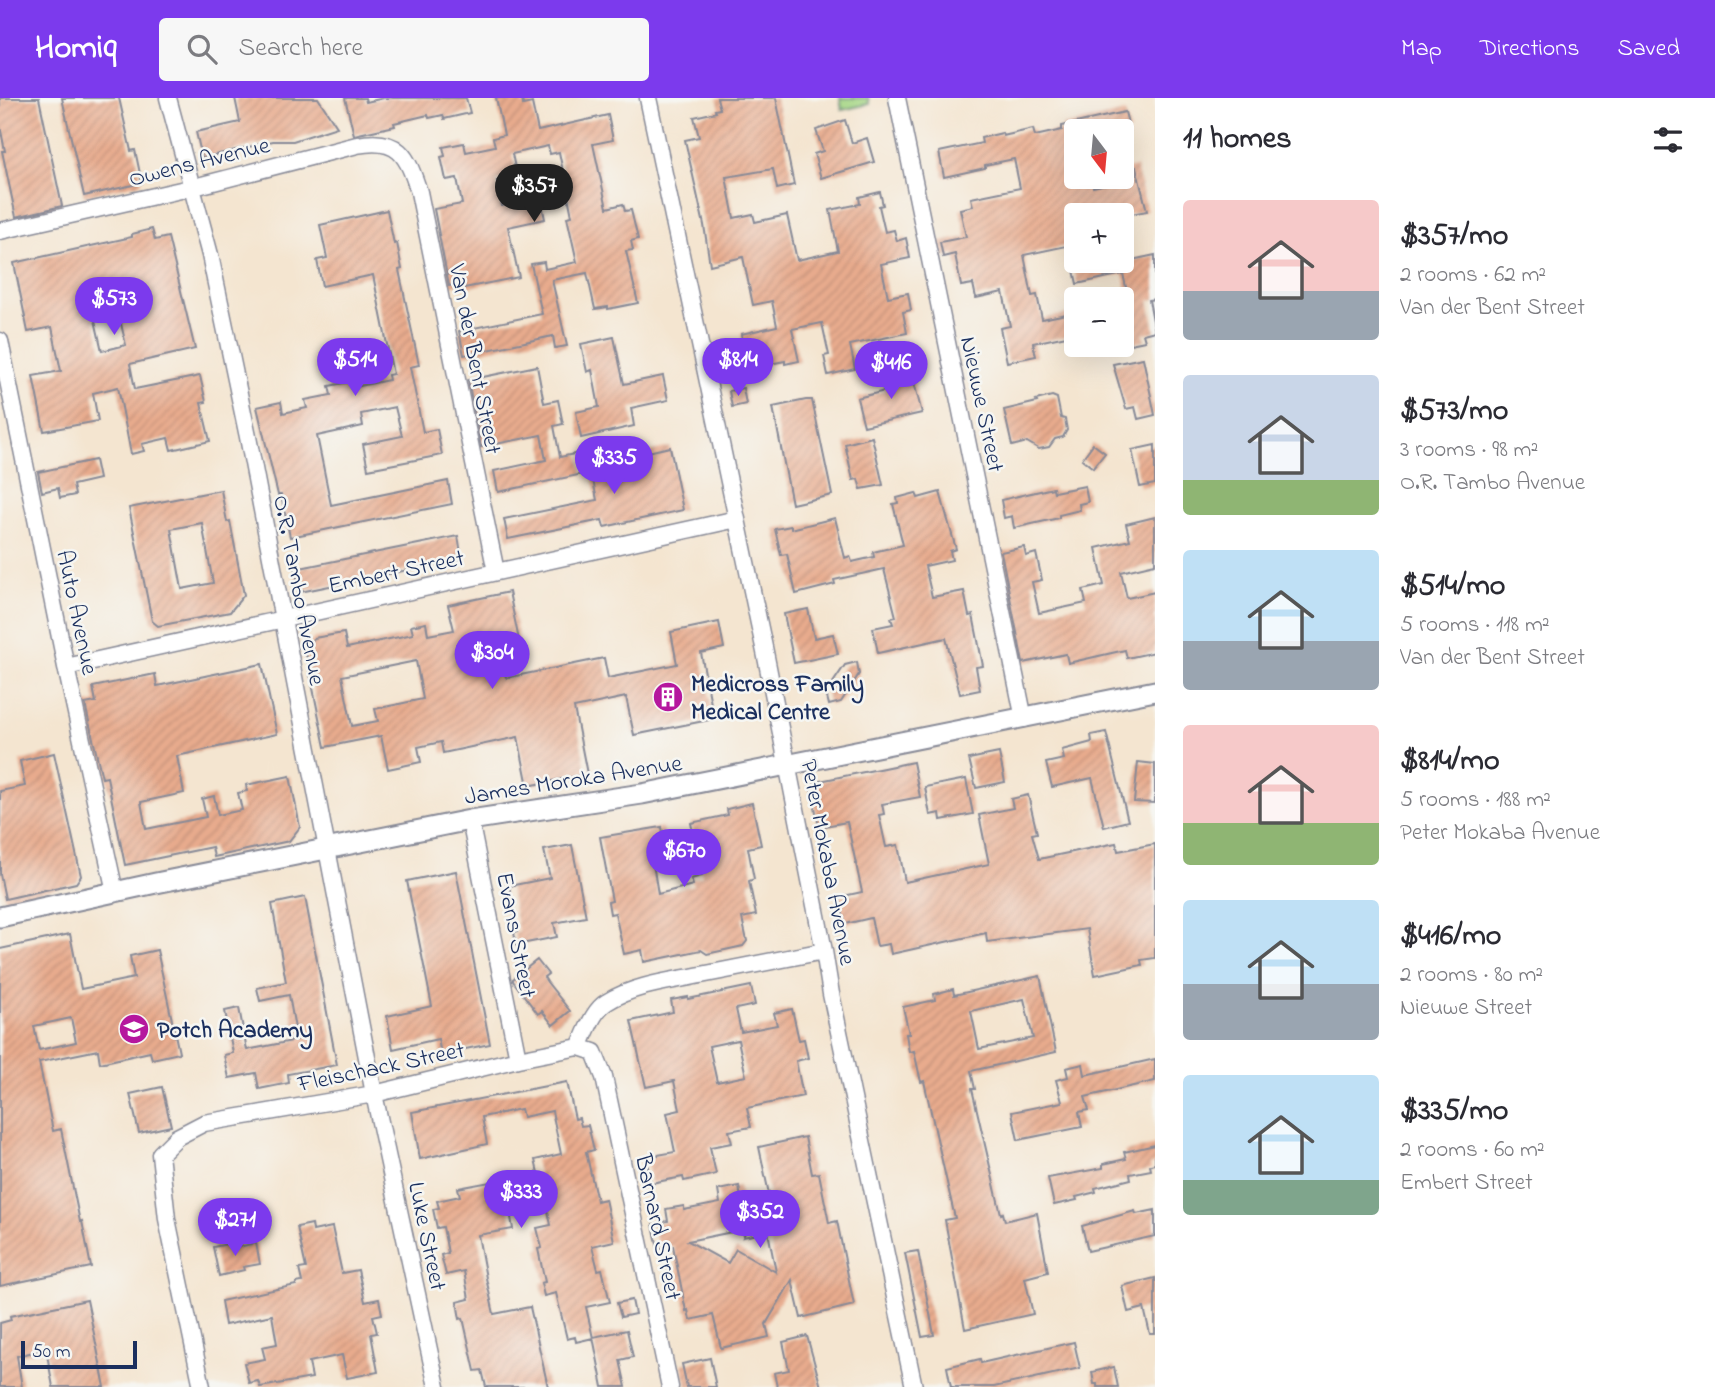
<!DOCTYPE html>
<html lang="en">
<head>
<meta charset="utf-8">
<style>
  body { margin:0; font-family:"Indie Flower",sans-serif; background:#f7f7f7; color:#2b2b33; height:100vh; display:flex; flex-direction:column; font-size:26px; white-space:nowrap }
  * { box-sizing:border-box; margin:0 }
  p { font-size:23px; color:#7c7c81 }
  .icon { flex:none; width:38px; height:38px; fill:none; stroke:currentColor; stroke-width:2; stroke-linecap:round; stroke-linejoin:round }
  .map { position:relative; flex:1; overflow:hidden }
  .drawer { display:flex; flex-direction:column; background:#fff; width:560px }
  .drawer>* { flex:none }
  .needle { width:46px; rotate:164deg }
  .buttons { position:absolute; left:1064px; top:21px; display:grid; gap:14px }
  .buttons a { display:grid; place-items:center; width:70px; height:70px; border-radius:7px; background:#fff; box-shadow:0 7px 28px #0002; font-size:35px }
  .scale { position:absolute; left:21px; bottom:18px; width:116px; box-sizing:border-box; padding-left:7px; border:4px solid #1b2f5e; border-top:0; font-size:19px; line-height:24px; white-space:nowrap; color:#1b2f5e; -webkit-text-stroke:5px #f6f6f2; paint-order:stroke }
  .price { position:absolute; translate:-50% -60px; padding:0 16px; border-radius:24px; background:#7c3aed; color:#fff; font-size:23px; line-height:46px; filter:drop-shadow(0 2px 4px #0008) }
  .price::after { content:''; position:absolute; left:50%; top:42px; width:21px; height:16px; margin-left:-10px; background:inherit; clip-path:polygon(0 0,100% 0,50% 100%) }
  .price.current { background:#222; color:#fff }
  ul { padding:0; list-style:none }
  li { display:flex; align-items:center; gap:21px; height:175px; padding:0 28px }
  li span { display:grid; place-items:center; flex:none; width:196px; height:140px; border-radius:7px; color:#555 }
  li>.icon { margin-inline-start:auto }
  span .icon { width:84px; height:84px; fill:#fffc; stroke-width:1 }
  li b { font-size:30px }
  h2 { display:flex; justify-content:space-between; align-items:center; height:84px; padding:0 28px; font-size:30px }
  header { display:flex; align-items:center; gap:42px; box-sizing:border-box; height:98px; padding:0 35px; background:#7c3aed; color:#fff }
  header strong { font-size:33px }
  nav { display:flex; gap:38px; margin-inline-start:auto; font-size:24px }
  .search { width:490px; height:63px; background:#f7f7f7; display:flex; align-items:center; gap:18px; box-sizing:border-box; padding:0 24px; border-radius:7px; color:#7c7c81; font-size:26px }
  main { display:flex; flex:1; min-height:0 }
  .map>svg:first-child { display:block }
  .pitch { fill:#a5d684; stroke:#608271; stroke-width:2 }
  .building { fill:url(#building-hatch); fill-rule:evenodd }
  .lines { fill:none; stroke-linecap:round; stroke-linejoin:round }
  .minor-casing { stroke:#888a97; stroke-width:19 }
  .tertiary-casing { stroke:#888a97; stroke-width:23 }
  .minor { stroke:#fff; stroke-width:16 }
  .tertiary { stroke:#fff; stroke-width:19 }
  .labels { text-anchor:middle; stroke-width:5; stroke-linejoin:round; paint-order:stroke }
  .street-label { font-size:24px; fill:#1b2f5e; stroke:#f6f6f2 }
  .poi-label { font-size:24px; font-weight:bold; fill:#1b2f5e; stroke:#f6f6f2; text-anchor:start }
</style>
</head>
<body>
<header>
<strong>Homiq</strong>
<div class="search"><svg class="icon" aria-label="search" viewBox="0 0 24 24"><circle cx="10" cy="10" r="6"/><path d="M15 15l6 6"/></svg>Search here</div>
<nav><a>Map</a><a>Directions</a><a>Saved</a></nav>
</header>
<main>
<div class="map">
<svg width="1155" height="1289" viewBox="0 0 1155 1289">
  <defs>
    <pattern id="building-hatch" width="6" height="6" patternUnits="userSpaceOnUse" patternTransform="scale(1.75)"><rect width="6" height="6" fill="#e8ab8d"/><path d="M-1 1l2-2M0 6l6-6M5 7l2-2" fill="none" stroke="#c6937c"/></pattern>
  </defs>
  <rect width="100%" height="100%" fill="#f6f6f2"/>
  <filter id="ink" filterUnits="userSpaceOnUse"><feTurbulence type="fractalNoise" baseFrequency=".0143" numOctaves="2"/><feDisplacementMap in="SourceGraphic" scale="14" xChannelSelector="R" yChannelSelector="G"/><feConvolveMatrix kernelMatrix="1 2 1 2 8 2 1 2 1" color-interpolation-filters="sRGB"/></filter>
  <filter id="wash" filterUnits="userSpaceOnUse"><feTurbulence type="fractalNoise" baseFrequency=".00686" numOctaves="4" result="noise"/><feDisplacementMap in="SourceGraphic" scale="28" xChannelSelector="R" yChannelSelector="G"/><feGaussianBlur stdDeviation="1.57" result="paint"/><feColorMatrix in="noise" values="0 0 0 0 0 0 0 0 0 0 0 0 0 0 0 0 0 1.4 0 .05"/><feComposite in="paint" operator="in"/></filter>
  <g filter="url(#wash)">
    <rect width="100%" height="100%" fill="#f4e5d0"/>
    <path class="pitch" d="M840,0H868L869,6L842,12Z"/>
    <g id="blocks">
      <path class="building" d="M0,0H39L62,108L16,119L2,53H5L0,28Z
        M62,0H119L131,53L135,52L142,85L84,98Z
        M235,0H318L337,29L293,43H273L202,60L196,34L240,24Z
        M345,0H365L366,4L384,0H466L470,15L444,21L443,17L429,20L428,17L394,25L395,28L354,37Z
        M496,0H522L523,7L532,5L538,33L608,17L613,42L593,46L607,110L623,106L625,113L631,112L638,141L631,143L633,152L626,153L638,205L608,211V209L595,211L587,175L552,182L567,248L555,250L553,238L464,257L459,233L542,216L531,166L544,164L545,171L577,164L567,119L572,118L559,54L550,56L548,48L512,56L517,79L497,83L502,108L532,101L534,108L542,107L545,121L508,129L519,179L464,190L463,185L449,188L434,111L462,106L457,80L446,82L441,59L445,58L443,49L464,45L466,54L495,48L493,40L504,37Z
        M717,0H776L794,87L777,91L773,71L726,79L734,120L753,116L755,124L787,117L797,162L838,153L830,112L860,106L859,99L880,94L883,107L879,108L885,134L894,132L897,143L906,140L910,160L881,166L888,199L908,195L911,212L903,214L907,235L850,247L855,271L828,277L824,258L829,257L822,225L792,231L799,263L785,266V263L749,270L741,236L777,228L772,203L753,207L743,159L710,167L704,127L685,42L699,39L694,19L716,14L715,12L720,11Z
        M1125,14L1130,33H1076V61L1071,62L1076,86L1091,83L1093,89L1120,83L1122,72L1136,69L1147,113L1126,117H1076V146L1024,157L1032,198L1037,197L1042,221L1076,214V236L1033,245L1036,258L1007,264L1000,230L1010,228L1003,194L976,200L973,186L961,188L955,156L943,159L940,144L966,139L960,111L973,108L971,100L1020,90L1014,61L985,67V70L944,79L939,54L982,45L981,40L1002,35L1003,38L1033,31L1035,38L1062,32V28Z
        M845,22L852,45L867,40L874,64L821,80L814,56L823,53L816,32Z
        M387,112L394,146L397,145L402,171L399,172L419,267L410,269L423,334L437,331L442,357L368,371L363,346L402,338L395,309L361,316L363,328L317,338L331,407L448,383L452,406L290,439L281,397H278L257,309L281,304L283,315L307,310L305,302L331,297L329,288L354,283L355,289L389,282L388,277L393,276L373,177L322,188L317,162L327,160L320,127Z
        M152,131L155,142L168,139L195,251L130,266L135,291L200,278L206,304L201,305L210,343L171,352L168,340L142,346L144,353L131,356L118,289L93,295L98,323L44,333L33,278L61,273L52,229L28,234L14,165L132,139V136ZM119,217L126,247L102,253L95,222Z
        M1155,157V201L1149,202L1155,233L1143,236L1145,243L1130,246L1126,227L1122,228V204L1129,202L1123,176L1077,186L1072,163H1103L1104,168Z
        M614,239L624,286L663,278L668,302L631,310L634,328L581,340L576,314L599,309L592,272L587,274L581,246Z
        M1143,260L1155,317L1138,321L1135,309L1126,311L1113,266Z
        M537,268L544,305L558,302L563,326L554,328L560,359L579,355L583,376L498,394L494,373L546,362L541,337L481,349L468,282Z
        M911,273L922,315L864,328L857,300L885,293L882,279Z
        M743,290L746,306L732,309L729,293Z
        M1052,298L1057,300L1061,320L1065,321L1067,332L1063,339L1055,341L1049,349L1039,351L1027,344L1012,348L1004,312L1037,304L1036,302Z
        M806,302H812L832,397L792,406L773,309Z
        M872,339L883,387L861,391L858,381L853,382L845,346Z
        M1093,346L1105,355L1093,370L1082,361Z
        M1155,347V386L1140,389L1132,352Z
        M670,349L683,412L604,429L602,422L508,441L504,421L597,402L590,367Z
        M95,362L99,381L73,387L75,397L60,400L58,390L42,394L38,374Z
        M1085,388L1088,404L1079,406L1080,412L1059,417V420L1014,430L1012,418L1004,420L1001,402L1053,390L1054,394Z
        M221,392L227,424L230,423L244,497L230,514L158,528L152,523L129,410ZM202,425L213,485L182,491L171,431Z
        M940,394L956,451L950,453L952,462L925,468L932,499L964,493L969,518L973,517L983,568L976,569L980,592L960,596L946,540L878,555L873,530L893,526L891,520L896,519L884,471L834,482L835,486L796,496L787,456L781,457L775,431L791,428V431L835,420L845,460L850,458L852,464L874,459L873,454L903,447L893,406L898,405L897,400L916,395L918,400Z
        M1155,419V466L1121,474L1127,500L1155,494V554L1127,560L1125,552L1068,565L1066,556L1023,565L1001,454L1024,449L1026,458L1036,455L1042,482L1032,484L1039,515L1086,505L1083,492L1104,487L1096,450L1130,442L1126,426Z
        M458,438L462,461L300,494L295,471Z
        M509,494L520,547L500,551L506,580L604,560L608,580L677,566L671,534L719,524L724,550L701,555L714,621L634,637L626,599L574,610L587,676L528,688L518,639L443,655L441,644L418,649L421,664L388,671L381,638L325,649L305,551L314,540L344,535L347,550L413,536L411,528L426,525L428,537L454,532L448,507ZM416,563L423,601L375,611L378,623L352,628L342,578Z
        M808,511L814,540L833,536L838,556L794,565L784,516Z
        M857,564L859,576L841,604L829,607L826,595L845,567Z
        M262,566L277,636L177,658L184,695L141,704L146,731L206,719L202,701L214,698L218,717L242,712L238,695L247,693L246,687L290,678L300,729L289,743L214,759L212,749L125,767L107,679L102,680L85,606L96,604L93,589L155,576L157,588Z
        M1106,634L1128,723L1104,729L1092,680L1052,689L1046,665L1064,661L1062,652L1092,644L1091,637Z
        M54,655L81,778L76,785L5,801L0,776V693L25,688L20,663Z
        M999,655L1005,684L976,690L969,661Z
        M913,664L920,699L882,706L884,716L879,717L886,749L898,747L905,784L989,766L979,717L1013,710L1011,701L1028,697L1037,735L1032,736L1039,761L1116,745L1118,753L1155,746V860L1141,862L1142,867L1095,877L1087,831L987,844L986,835L891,856L889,846L877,848L871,820L845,826L839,799L862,794L847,724L819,729L810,685Z
        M1138,664L1155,666V705L1134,704Z
        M966,681L973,716L941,722L940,715L930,717L925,689Z
        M752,705L761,747L748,750L754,781L749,783L756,817L742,820L747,843L743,848L707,856L701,852L644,864L642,852L624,856L615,815L610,816L608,804L612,803L600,739L662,729L668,764L653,766L658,796L693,787L691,781L702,778L691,725L728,717L727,711Z
        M572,747L586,819L554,825L557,839L516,847L514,834L518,833L509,788L550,780L544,752Z
        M456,773L490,946L441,956L438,941L393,951L387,918L432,908L407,783Z
        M305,799L337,967L288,976L289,985L259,991L256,975L229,980L224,957L233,955L225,913L239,910L247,952L297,942L289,897L260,903L257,890L286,884L272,806Z
        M70,836L81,891L134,880L130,858L157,852L179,955L152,961L150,954L100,965L98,952L39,964L53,1033L61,1031L80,1124L82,1123L91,1169L0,1188V851ZM71,920L76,944L39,952L34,928Z
        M537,862L548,876L544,879L547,884L570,913L553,927L542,913L538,916L513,883V881Z
        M1040,878L1056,954L971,973L975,991H972L1001,1116L1003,1115L1005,1123L1037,1115L1048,1174L1025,1180L1033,1216L965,1231L945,1122L955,1120L924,983L921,984L914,953L909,954L906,936H909L903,909L935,902L934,896L953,891L954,897ZM1024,901L1033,940L979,951L971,913Z
        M751,888L755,907L736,911L741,934L777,927L774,915L792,911L799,942L804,941L808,960L796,963L803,998L747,1010L751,1029L729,1033L732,1045L710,1049L716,1076L684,1083L683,1079L651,1085L646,1059L675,1054L667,1015L680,1012L674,983L646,989L631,923L673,914L671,902L688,899V901ZM738,942L746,978L717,984L709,948Z
        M1155,961V983L1085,999L1089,1012L1079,1014L1082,1029L1018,1042L1012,1014L1062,1004L1056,982L1068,979L1066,970L1083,966L1085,977Z
        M567,984L575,1021L579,1020L581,1028L588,1027L594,1052L586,1054L597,1103L605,1101L614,1143L592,1148L598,1172L602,1171L610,1204L586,1209L593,1240L576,1244L575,1239L567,1241L556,1195L544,1198L541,1185L545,1184L538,1151L542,1150L537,1130L551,1127L543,1089L507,1096L513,1131L478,1137L486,1180L494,1216L530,1209L548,1289H486L482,1272L475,1273L463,1220L460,1221L457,1204L469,1201L464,1173L446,1177L441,1157L448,1155L443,1129L437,1130L433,1111L439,1110L437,1103L460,1098L458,1090L538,1075L535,1062L561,1056L552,1013L523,1019L521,1011L482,1019L487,1046L420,1061L412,1014Z
        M162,989L171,1028L139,1035L130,996Z
        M805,1039L812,1076L819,1075L829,1125L837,1123L854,1207L801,1220L792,1182L766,1226L769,1239L721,1250L713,1217L690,1222L688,1212L686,1213L673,1148L658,1151L653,1126L668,1123L666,1111L684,1108V1112L720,1105L718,1092L739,1088L741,1101L769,1096L759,1049ZM747,1131L743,1139L768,1134L776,1174L736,1151L728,1165L688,1143Z
        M1155,1047V1066L1150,1067L1151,1072L1130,1076L1131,1081L1095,1090L1096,1094L1076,1099L1077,1102L1054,1107L1048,1080L1103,1070V1066L1126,1061L1124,1054Z
        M1155,1112V1138L1088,1153L1082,1128L1135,1113L1136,1116Z
        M312,1126L313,1133L332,1129L342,1175L358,1172L365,1204L379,1201L382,1216L373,1218L377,1235L371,1236L378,1274L347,1280L342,1257L309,1264L312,1280L260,1289L258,1283L249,1285L244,1265L265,1261L262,1249L277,1246L272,1217L225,1227L221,1203L296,1187V1185L302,1184L299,1171L306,1170L297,1129Z
        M238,1144L239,1149L256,1145L260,1166L243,1169L244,1172L219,1178L213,1149Z
        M918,1153L934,1237L922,1239L905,1155Z
        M1155,1180V1236H1150L1144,1210L1128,1214L1122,1188Z
        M87,1202L105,1289H53L46,1251L17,1258L22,1289H0V1225L11,1222L10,1218Z
        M632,1202L635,1216L621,1219L617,1205Z
        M627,1232L633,1259L620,1262L626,1289H603L593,1239Z
        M807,1238L821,1289H777L774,1275L789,1272L783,1244Z
        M1074,1244L1080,1270L994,1289H951L947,1269L980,1261L981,1265Z
        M710,1260L716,1289H687L682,1266Z
        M1114,1269L1118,1289H1097V1286H1094L1092,1274Z"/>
    </g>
  </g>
  <g filter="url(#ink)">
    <use href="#blocks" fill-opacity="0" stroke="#888a97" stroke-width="2"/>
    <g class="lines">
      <g class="minor-casing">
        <path id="minor" d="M168,0L210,157L248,339L374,996L437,1289
          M648,0L765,554L824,853L831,896L914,1289
          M897,0L1024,621
          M0,133L194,89L357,47C399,39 407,57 419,94L496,474
          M0,243L66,569L115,794
          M66,569L737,421
          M470,722L518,961
          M579,949C586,935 593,912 607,904C634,887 671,883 701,877C742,869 783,861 824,853
          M202,1289L167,1121L160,1056L177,1039L204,1025L374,996L518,961L579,949L594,954L604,979L670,1289"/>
      </g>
      <g class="tertiary-casing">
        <path id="tertiary" d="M0,819L156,785L470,722L642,696L1155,593"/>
      </g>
      <use href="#minor" class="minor"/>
      <use href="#tertiary" class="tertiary"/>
    </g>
  </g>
  <defs>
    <g id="building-disc" transform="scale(1.575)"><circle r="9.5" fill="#b5179e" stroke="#f6f6f2"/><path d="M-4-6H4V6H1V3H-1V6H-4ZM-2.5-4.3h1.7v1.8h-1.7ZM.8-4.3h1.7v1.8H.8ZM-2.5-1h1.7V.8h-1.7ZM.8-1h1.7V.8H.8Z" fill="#fff"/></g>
    <g id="school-disc" transform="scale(1.575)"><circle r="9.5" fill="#b5179e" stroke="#f6f6f2"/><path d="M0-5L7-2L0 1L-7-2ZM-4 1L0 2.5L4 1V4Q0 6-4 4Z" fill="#fff"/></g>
  </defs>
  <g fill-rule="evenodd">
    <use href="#building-disc" x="668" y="599"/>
    <use href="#school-disc" x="134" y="931"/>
  </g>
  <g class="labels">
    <g class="street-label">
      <text transform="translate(199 63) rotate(-14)" y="8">Owens Avenue</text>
      <text transform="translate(476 261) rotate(79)" y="8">Van der Bent Street</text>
      <text transform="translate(983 306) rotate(78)" y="8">Nieuwe Street</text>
      <text transform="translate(396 473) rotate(-12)" y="8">Embert Street</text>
      <text transform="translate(300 492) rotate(79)" y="8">O.R. Tambo Avenue</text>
      <text transform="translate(78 514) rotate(78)" y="8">Auto Avenue</text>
      <text transform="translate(573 681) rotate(-9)" y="8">James Moroka Avenue</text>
      <text transform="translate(829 764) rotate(79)" y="8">Peter Mokaba Avenue</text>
      <text transform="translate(517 837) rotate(79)" y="8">Evans Street</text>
      <text transform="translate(381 968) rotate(-12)" y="8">Fleischack Street</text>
      <text transform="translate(659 1129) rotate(78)" y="8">Barnard Street</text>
      <text transform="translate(428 1138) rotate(78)" y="8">Luke Street</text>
    </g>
    <g class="poi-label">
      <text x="691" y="593">Medicross Family<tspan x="691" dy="28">Medical Centre</tspan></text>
      <text x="157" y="939">Potch Academy</text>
    </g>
  </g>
</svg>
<div class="buttons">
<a><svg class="needle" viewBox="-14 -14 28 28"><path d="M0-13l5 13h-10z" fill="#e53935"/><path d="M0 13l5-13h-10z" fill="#7c7c81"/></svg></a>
<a>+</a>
<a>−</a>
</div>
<div class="scale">50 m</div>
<b class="price current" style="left:534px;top:126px">$357</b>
<b class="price" style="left:114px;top:239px">$573</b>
<b class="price" style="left:355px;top:300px">$514</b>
<b class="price" style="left:738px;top:300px">$814</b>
<b class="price" style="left:891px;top:303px">$416</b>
<b class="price" style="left:614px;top:398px">$335</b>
<b class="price" style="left:492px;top:593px">$304</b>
<b class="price" style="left:684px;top:791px">$670</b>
<b class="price" style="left:521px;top:1132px">$333</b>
<b class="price" style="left:760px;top:1152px">$352</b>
<b class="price" style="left:235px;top:1160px">$271</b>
</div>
<section class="drawer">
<h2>11 homes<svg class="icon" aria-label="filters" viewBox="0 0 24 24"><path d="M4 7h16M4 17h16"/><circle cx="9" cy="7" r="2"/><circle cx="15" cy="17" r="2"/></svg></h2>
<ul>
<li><span style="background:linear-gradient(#f6c9c9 65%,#9aa5b1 0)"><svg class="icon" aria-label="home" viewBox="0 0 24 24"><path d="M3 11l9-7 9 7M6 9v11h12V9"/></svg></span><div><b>$357/mo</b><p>2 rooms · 62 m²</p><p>Van der Bent Street</p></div></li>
<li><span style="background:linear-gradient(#c9d6e8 75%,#8fb573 0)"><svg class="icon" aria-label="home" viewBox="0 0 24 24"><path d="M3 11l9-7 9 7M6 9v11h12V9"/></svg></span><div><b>$573/mo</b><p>3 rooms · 98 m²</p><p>O.R. Tambo Avenue</p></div></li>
<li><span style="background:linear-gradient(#bfe0f5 65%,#9aa5b1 0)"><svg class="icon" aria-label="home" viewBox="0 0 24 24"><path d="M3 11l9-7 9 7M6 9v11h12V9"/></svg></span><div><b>$514/mo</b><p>5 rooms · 118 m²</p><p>Van der Bent Street</p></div></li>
<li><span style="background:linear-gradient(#f6c9c9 70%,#8fb573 0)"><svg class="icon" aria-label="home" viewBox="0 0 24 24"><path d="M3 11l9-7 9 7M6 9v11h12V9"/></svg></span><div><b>$814/mo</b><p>5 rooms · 188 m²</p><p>Peter Mokaba Avenue</p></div></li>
<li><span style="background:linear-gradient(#bfe0f5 60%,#9aa5b1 0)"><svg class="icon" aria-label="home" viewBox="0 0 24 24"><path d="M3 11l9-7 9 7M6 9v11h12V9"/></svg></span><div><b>$416/mo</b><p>2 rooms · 80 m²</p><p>Nieuwe Street</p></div></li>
<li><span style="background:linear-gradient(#bfe0f5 75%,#7fa58c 0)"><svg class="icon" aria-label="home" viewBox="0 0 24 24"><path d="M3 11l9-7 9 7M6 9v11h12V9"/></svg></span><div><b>$335/mo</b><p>2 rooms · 60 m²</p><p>Embert Street</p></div></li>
</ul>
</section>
</main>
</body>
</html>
